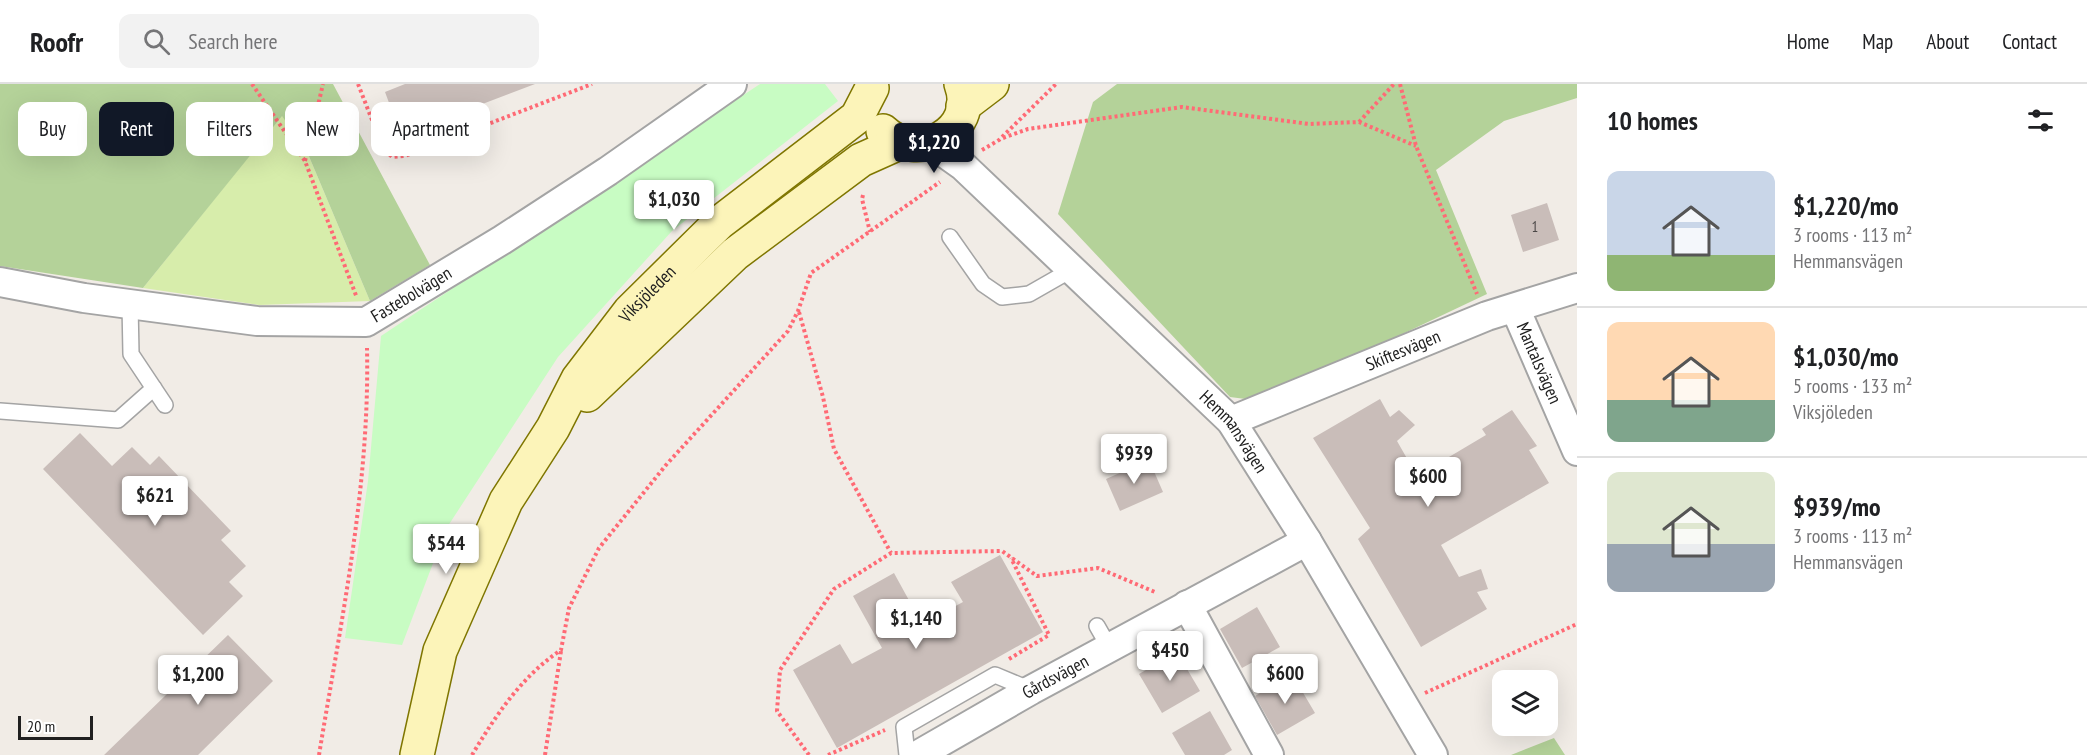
<!DOCTYPE html>
<html lang="en">
<head>
<meta charset="utf-8">
<style>
  body { margin:0; font-family:"PT Sans Narrow",sans-serif; background:#f2f2f2; color:#202124; height:100vh; display:flex; flex-direction:column; font-size:22px; white-space:nowrap }
  * { box-sizing:border-box; margin:0 }
  p { font-size:20px; color:#757577 }
  .icon { flex:none; width:33px; height:33px; fill:none; stroke:currentColor; stroke-width:2; stroke-linecap:round; stroke-linejoin:round }
  .map { position:relative; flex:1; overflow:hidden }
  .drawer { display:flex; flex-direction:column; background:#fff; width:510px }
  .drawer>* { flex:none }
  .banner { position:absolute; left:18px; top:18px; width:570px; height:54px; display:flex; gap:12px }
  .tools { position:absolute; left:1492px; top:586px; display:grid; gap:12px }
  .tools a { display:grid; place-items:center; width:66px; height:66px; border-radius:12px; background:#fff; box-shadow:0 6px 24px #0002; font-size:30px }
  .scale { position:absolute; left:18px; bottom:15px; width:75px; box-sizing:border-box; padding-left:6px; border:3px solid #202020; border-top:0; font-size:16px; line-height:21px; white-space:nowrap; color:#202020; -webkit-text-stroke:4px #fff; paint-order:stroke }
  .price { position:absolute; translate:-50% -51px; padding:0 14px; border-radius:6px; background:#fff; color:#222; font-size:20px; line-height:39px; filter:drop-shadow(0 2px 3px #0008) }
  .price::after { content:''; position:absolute; left:50%; top:36px; width:18px; height:14px; margin-left:-9px; background:inherit; clip-path:polygon(0 0,100% 0,50% 100%) }
  .price.current { background:#111827; color:#fff }
  ul { padding:0; list-style:none }
  li { display:flex; align-items:center; gap:18px; height:150px; padding:0 30px }
  li+li { border-top:2px solid #e0e0e0 }
  li span { display:grid; place-items:center; flex:none; width:168px; height:120px; border-radius:12px; color:#555 }
  li>.icon { margin-inline-start:auto }
  span .icon { width:72px; height:72px; fill:#fffc; stroke-width:1 }
  li b { font-size:26px }
  h2 { display:flex; justify-content:space-between; align-items:center; height:72px; padding:0 30px; font-size:26px }
  .tag { padding:0 21px; border-radius:12px; background:#fff; box-shadow:0 6px 24px #0002; font-size:21px; line-height:54px }
  .tag.current { background:#111827; color:#fff }
  header { display:flex; align-items:center; gap:36px; box-sizing:border-box; height:84px; padding:0 30px; background:#fff; border-bottom:2px solid #e0e0e0 }
  header strong { font-size:28px }
  nav { display:flex; gap:33px; margin-inline-start:auto; font-size:21px }
  .search { width:420px; height:54px; background:#f2f2f2; display:flex; align-items:center; gap:15px; box-sizing:border-box; padding:0 21px; border-radius:12px; color:#757577; font-size:22px }
  main { display:flex; flex:1; min-height:0 }
  .map>svg:first-child { display:block }
  .grass { fill:#d7edab }
  .forest { fill:#b4d299 }
  .park { fill:#c8fcc3 }
  .building { fill:#c9bdb9 }
  .lines { fill:none; stroke-linecap:round; stroke-linejoin:round }
  .lane-casing { stroke:#a4a4a4; stroke-width:18 }
  .street-casing { stroke:#a4a4a4; stroke-width:32 }
  .secondary-casing { stroke:#7f7600; stroke-width:36 }
  .path { stroke:#ff6a75; stroke-width:4; stroke-dasharray:3 3; stroke-linecap:butt }
  .lane { stroke:#fff; stroke-width:15 }
  .street { stroke:#fff; stroke-width:28 }
  .secondary { stroke:#fcf4b9; stroke-width:33 }
  .labels { text-anchor:middle; stroke-width:4.5; stroke-linejoin:round; paint-order:stroke }
  .number-label { font-size:15px; fill:#4a4746 }
  .street-label { font-size:18px; fill:#202020; stroke:#fff }
</style>
</head>
<body>
<header>
<strong>Roofr</strong>
<div class="search"><svg class="icon" aria-label="search" viewBox="0 0 24 24"><circle cx="10" cy="10" r="6"/><path d="M15 15l6 6"/></svg>Search here</div>
<nav><a>Home</a><a>Map</a><a>About</a><a>Contact</a></nav>
</header>
<main>
<div class="map">
<svg width="1577" height="671" viewBox="0 0 1577 671">
  <rect width="100%" height="100%" fill="#f1ece6"/>
  <path class="grass" d="M282,31L308,70L370,217L259,221L143,204Z"/>
  <path class="forest" d="M0,0H333L430,181L370,217L308,70L282,32L143,204L0,182Z
    M1117,0H1577V14L1504,37L1436,86L1487,210L1261,317L1230,313L1058,130L1093,18Z
    M1554,654L1565,671H1511Z"/>
  <path class="park" d="M760,0H825L838,17L672,147L558,273L446,445L402,561L345,554L368,397L381,252Z"/>
  <path class="building" d="M405,0H535L401,51L385,8Z
    M1547,119L1559,156L1523,168L1511,131Z
    M1380,315L1390,333L1399,326L1415,341L1397,357L1417,392L1486,351L1482,345L1512,326L1537,362L1529,366L1549,399L1441,461L1459,493L1481,485L1488,505L1477,508L1487,525L1421,563L1358,455L1370,444L1313,354Z
    M80,349L112,382L132,363L150,381L159,372L231,447L221,456L246,482L229,498L243,512L203,551L43,385Z
    M1149,376L1163,408L1120,427L1106,395Z
    M1000,471L1043,548L837,664L793,586L840,560L852,580L882,564L853,512L894,489L922,540L963,518L951,498Z
    M1257,523L1280,563L1242,584L1220,545Z
    M228,551L273,597L198,671H104Z
    M1177,568L1200,607L1162,629L1139,590Z
    M1292,590L1315,629L1277,651L1255,612Z
    M1210,627L1232,666L1224,671H1185L1172,649Z"/>
  <g class="lines">
    <g class="lane-casing">
      <path id="lane" d="M950,153L983,200L1002,213L1029,210L1071,186
        M130,220L131,270L165,321
        M0,327L118,336L154,304
        M1097,542L1109,563
        M907,671L904,643L995,591L1031,606"/>
    </g>
    <g class="street-casing">
      <g id="street">
        <path id="s1" d="M932,60L963,82L1231,337L1307,457L1433,671"/>
        <path id="s2" d="M0,198L84,214L257,237L366,238L502,156L608,87L732,0"/>
        <path id="s3" d="M1515,224L1577,367"/>
        <path id="s4" d="M1231,337L1487,232L1577,204"/>
        <path d="M1187,521L1269,671"/>
        <path id="s5" d="M918,671L1031,606L1307,457"/>
      </g>
    </g>
    <g class="secondary-casing">
      <g id="secondary">
        <path d="M963,22L992,0"/>
        <path d="M883,47C917,80 979,48 961,0"/>
        <path d="M587,311L735,170L861,76L899,59"/>
        <path id="s6" d="M417,671L440,567L506,417L553,344L578,295L630,227L719,139L857,33L872,4"/>
      </g>
    </g>
    <path class="path" d="M252,0L305,77L357,214
      M358,0L383,64L392,73L405,72L592,0
      M1400,0L1416,62L1477,210
      M1359,38L1394,0
      M1003,54L1028,45L1182,23L1309,40L1359,38L1416,62
      M982,66L999,56L1056,0
      M305,77L323,0
      M863,111L862,115L870,148
      M799,228L823,313L834,365L891,469
      M1009,575L1049,551L1011,474
      M1425,609L1577,540
      M319,671C341,537 370,401 367,264
      M472,671C496,631 522,592 561,566L569,524L599,464L666,381L788,247L798,227L811,189L940,98
      M545,671L561,567
      M809,671L777,627L780,586L834,505L891,469L1002,467L1037,492L1098,484L1155,508
      M828,671L885,646"/>
    <use href="#lane" class="lane"/>
    <use href="#street" class="street"/>
    <use href="#secondary" class="secondary"/>
  </g>
  <g class="labels">
    <g class="number-label">
      <text x="1535" y="148">1</text>
    </g>
    <g class="street-label">
      <text dy="6" stroke="none"><textPath href="#s2" startOffset="422">Fastebolvägen</textPath></text>
      <text dy="6" stroke="none"><textPath href="#s6" startOffset="522">Viksjöleden</textPath></text>
      <text dy="6" stroke="none"><textPath href="#s4" startOffset="186">Skiftesvägen</textPath></text>
      <text dy="6" stroke="none"><textPath href="#s3" startOffset="60">Mantalsvägen</textPath></text>
      <text dy="6" stroke="none"><textPath href="#s1" startOffset="418">Hemmansvägen</textPath></text>
      <text dy="6" stroke="none"><textPath href="#s5" startOffset="158">Gårdsvägen</textPath></text>
    </g>
  </g>
</svg>
<div class="tools">
<a><svg class="icon" aria-label="layers" viewBox="0 0 24 24"><path d="M12 4l9 5-9 5-9-5zM3 14l9 5 9-5"/></svg></a>
</div>
<div class="scale">20 m</div>
<b class="price current" style="left:934px;top:90px">$1,220</b>
<b class="price" style="left:674px;top:147px">$1,030</b>
<b class="price" style="left:1134px;top:401px">$939</b>
<b class="price" style="left:1428px;top:424px">$600</b>
<b class="price" style="left:155px;top:443px">$621</b>
<b class="price" style="left:446px;top:491px">$544</b>
<b class="price" style="left:916px;top:566px">$1,140</b>
<b class="price" style="left:1170px;top:598px">$450</b>
<b class="price" style="left:1285px;top:621px">$600</b>
<b class="price" style="left:198px;top:622px">$1,200</b>
<div class="banner">
<a class="tag">Buy</a>
<a class="tag current">Rent</a>
<a class="tag">Filters</a>
<a class="tag">New</a>
<a class="tag">Apartment</a>
</div>
</div>
<section class="drawer">
<h2>10 homes<svg class="icon" aria-label="filters" viewBox="0 0 24 24"><path d="M4 7h16M4 17h16"/><circle cx="9" cy="7" r="2"/><circle cx="15" cy="17" r="2"/></svg></h2>
<ul>
<li><span style="background:linear-gradient(#c9d6e8 70%,#8fb573 0)"><svg class="icon" aria-label="home" viewBox="0 0 24 24"><path d="M3 11l9-7 9 7M6 9v11h12V9"/></svg></span><div><b>$1,220/mo</b><p>3 rooms · 113 m²</p><p>Hemmansvägen</p></div></li>
<li><span style="background:linear-gradient(#ffd9b3 65%,#7fa58c 0)"><svg class="icon" aria-label="home" viewBox="0 0 24 24"><path d="M3 11l9-7 9 7M6 9v11h12V9"/></svg></span><div><b>$1,030/mo</b><p>5 rooms · 133 m²</p><p>Viksjöleden</p></div></li>
<li><span style="background:linear-gradient(#dfe7d0 60%,#9aa5b1 0)"><svg class="icon" aria-label="home" viewBox="0 0 24 24"><path d="M3 11l9-7 9 7M6 9v11h12V9"/></svg></span><div><b>$939/mo</b><p>3 rooms · 113 m²</p><p>Hemmansvägen</p></div></li>
</ul>
</section>
</main>
</body>
</html>
